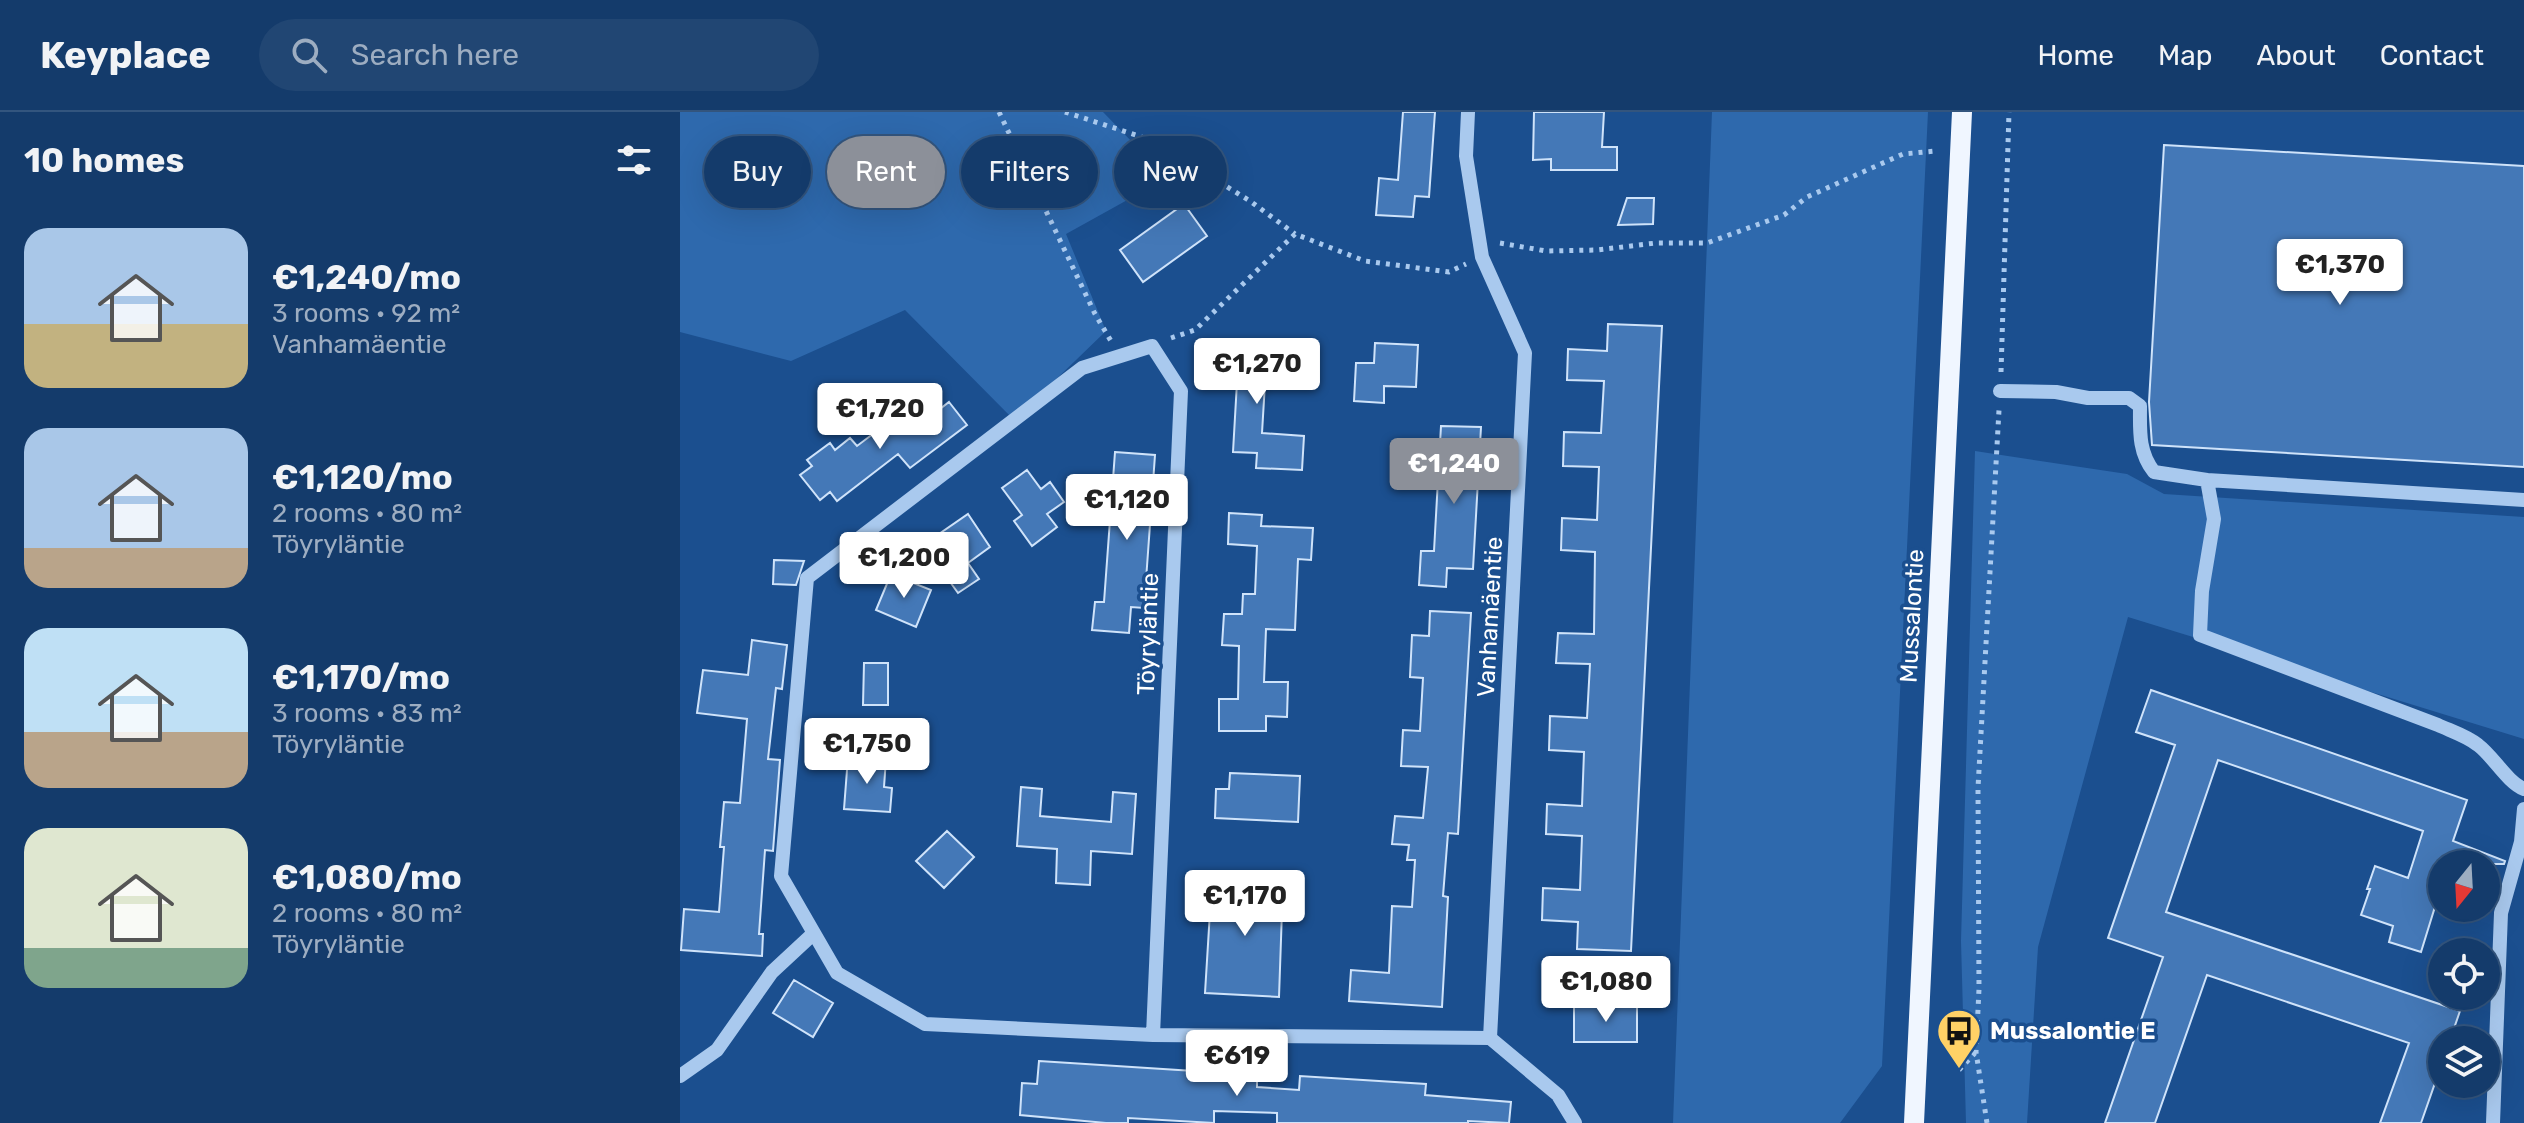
<!DOCTYPE html>
<html lang="en">
<head>
<meta charset="utf-8">
<style>
  body { margin:0; font-family:Rubik,sans-serif; background:#214673; color:#f1f3f6; height:100vh; display:flex; flex-direction:column; font-size:30px; white-space:nowrap }
  * { box-sizing:border-box; margin:0 }
  p { font-size:26px; color:#9dadc1 }
  .icon { flex:none; width:44px; height:44px; fill:none; stroke:currentColor; stroke-width:2; stroke-linecap:round; stroke-linejoin:round }
  .map { position:relative; flex:1; overflow:hidden }
  .sheet { display:flex; flex-direction:column; background:#143b6b; width:680px }
  .sheet>* { flex:none }
  .top-card { position:absolute; left:24px; top:24px; width:760px; height:72px; display:flex; gap:16px }
  .needle { width:52px; rotate:198deg }
  .fabs { position:absolute; left:1748px; top:738px; display:grid; gap:16px }
  .fabs a { display:grid; place-items:center; width:72px; height:72px; border-radius:50%; background:#143b6b; box-shadow:0 8px 32px #0002,0 0 0 2px #33557e; font-size:40px }
  .price { position:absolute; translate:-50% -68px; padding:0 18px; border-radius:8px; background:#fff; color:#222; font-size:26px; line-height:52px; filter:drop-shadow(0 2px 4px #0008) }
  .price::after { content:''; position:absolute; left:50%; top:48px; width:24px; height:18px; margin-left:-12px; background:inherit; clip-path:polygon(0 0,100% 0,50% 100%) }
  .price.selected { background:#8c9099; color:#fff }
  ul { padding:0; list-style:none }
  li { display:flex; align-items:center; gap:24px; height:200px; padding:0 24px }
  li span { display:grid; place-items:center; flex:none; width:224px; height:160px; border-radius:24px; color:#555 }
  li>.icon { margin-inline-start:auto }
  span .icon { width:96px; height:96px; fill:#fffc; stroke-width:1 }
  li b { font-size:34px }
  h2 { display:flex; justify-content:space-between; align-items:center; height:96px; padding:0 24px; font-size:34px }
  .tag { padding:0 28px; border-radius:36px; background:#143b6b; box-shadow:0 8px 32px #0002,0 0 0 2px #33557e; font-size:28px; line-height:72px }
  .tag.selected { background:#8c9099; color:#fff }
  header { display:flex; align-items:center; gap:48px; box-sizing:border-box; height:112px; padding:0 40px; background:#143b6b; border-bottom:2px solid #33557e }
  header strong { font-size:38px }
  nav { display:flex; gap:44px; margin-inline-start:auto; font-size:28px }
  .search { width:560px; height:72px; background:#214673; display:flex; align-items:center; gap:20px; box-sizing:border-box; padding:0 28px; border-radius:44px; color:#9dadc1; font-size:30px }
  main { display:flex; flex:1; min-height:0 }
  .map>svg:first-child { display:block }
  .green { fill:#2e69ad }
  .building { fill:#4478b7; stroke:#cfe3fa; stroke-width:2 }
  .lines { fill:none; stroke-linecap:round; stroke-linejoin:round }
  .path { stroke:#a9c9ee; stroke-width:5; stroke-dasharray:4 6; stroke-linecap:butt }
  .minor { stroke:#a9c9ee; stroke-width:14 }
  .major { stroke:#f0f6ff; stroke-width:20 }
  .labels { text-anchor:middle; stroke-width:7; stroke-linejoin:round; paint-order:stroke }
  .street-label { font-size:24px; fill:#fff; stroke:#1b4f8f }
  .poi-label { font-size:24px; font-weight:bold; fill:#fff; stroke:#1b4f8f; text-anchor:start }
</style>
</head>
<body>
<header>
<strong>Keyplace</strong>
<div class="search"><svg class="icon" aria-label="search" viewBox="0 0 24 24"><circle cx="10" cy="10" r="6"/><path d="M15 15l6 6"/></svg>Search here</div>
<nav><a>Home</a><a>Map</a><a>About</a><a>Contact</a></nav>
</header>
<main>
<section class="sheet">
<h2>10 homes<svg class="icon" aria-label="filters" viewBox="0 0 24 24"><path d="M4 7h16M4 17h16"/><circle cx="9" cy="7" r="2"/><circle cx="15" cy="17" r="2"/></svg></h2>
<ul>
<li><span style="background:linear-gradient(#a9c7e8 60%,#c2b280 0)"><svg class="icon" aria-label="home" viewBox="0 0 24 24"><path d="M3 11l9-7 9 7M6 9v11h12V9"/></svg></span><div><b>€1,240/mo</b><p>3 rooms · 92 m²</p><p>Vanhamäentie</p></div></li>
<li><span style="background:linear-gradient(#a9c7e8 75%,#b9a48a 0)"><svg class="icon" aria-label="home" viewBox="0 0 24 24"><path d="M3 11l9-7 9 7M6 9v11h12V9"/></svg></span><div><b>€1,120/mo</b><p>2 rooms · 80 m²</p><p>Töyryläntie</p></div></li>
<li><span style="background:linear-gradient(#bfe0f5 65%,#b9a48a 0)"><svg class="icon" aria-label="home" viewBox="0 0 24 24"><path d="M3 11l9-7 9 7M6 9v11h12V9"/></svg></span><div><b>€1,170/mo</b><p>3 rooms · 83 m²</p><p>Töyryläntie</p></div></li>
<li><span style="background:linear-gradient(#dfe7d0 75%,#7fa58c 0)"><svg class="icon" aria-label="home" viewBox="0 0 24 24"><path d="M3 11l9-7 9 7M6 9v11h12V9"/></svg></span><div><b>€1,080/mo</b><p>2 rooms · 80 m²</p><p>Töyryläntie</p></div></li>
</ul>
</section>
<div class="map">
<svg width="1844" height="1011" viewBox="0 0 1844 1011">
  <rect width="100%" height="100%" fill="#1b4f8f"/>
  <path class="green" d="M0,0H423L487,66L386,122L426,219L334,308L225,198L111,249L0,220Z
    M1032,0H1248L1202,954L1160,1011H993Z
    M1295,339L1447,362L1484,382L1844,405V627L1448,505L1358,835L1347,1011H1286L1281,829Z"/>
  <path class="building" d="M723,0H755L749,85L735,84L733,105L696,103L699,66L718,68Z
    M854,0H924L922,35H937V58H871V47L853,48Z
    M1484,33L1844,54V355L1472,333L1469,290Z
    M947,86H974L973,112L938,113Z
    M504,92L527,124L463,170L440,138Z
    M928,212L982,214L951,839L897,837L898,810L862,808L863,776L900,778L902,724L866,722L867,692L902,694L904,640L869,638L870,604L907,606L910,552L876,551L878,521L914,522L915,440L881,438L882,406L917,408L919,355L883,354L884,320L921,321L924,269L887,268L888,237L927,239Z
    M695,231L738,233L736,275L704,274V291L674,289L676,251H694Z
    M530,235L602,238L601,272L585,271L582,321L624,324L622,358L576,356L577,341L553,340L557,270H555V260L529,259Z
    M269,290L287,313L230,356L218,342L157,389L150,380L140,388L120,363L132,354L127,348L150,331L155,338L170,326L177,334L230,294L242,311Z
    M761,314L801,315L793,457L767,456L766,475L739,473L741,439H754Z
    M435,340L475,343L464,496L451,495L449,521L412,518L415,490H424Z
    M347,358L361,377L370,370L384,390L367,402L377,415L352,434L334,409L342,403L322,376Z
    M549,401L582,403L581,414L633,416L631,448L618,447L615,518L586,517L584,570H608L607,605L586,604V619H539V587H558L559,534L542,533L544,502H562L563,482H575L577,434L548,432Z
    M288,402L310,435L288,451L299,467L278,481L255,449L271,438L259,422Z
    M94,448L124,449L116,473L93,472Z
    M211,462L251,478L236,515L196,498Z
    M750,499L791,501L778,722L768,721L763,784L768,785L762,895L669,889L671,858L709,861L712,794L732,795L735,748H727L729,733L712,732L715,704L743,706L748,655L721,654L723,618L740,619L743,566L730,565L732,523L749,524Z
    M72,528L107,533L102,577L96,576L88,647L100,648L93,739L85,738L79,822H83L82,844L1,838L4,797L39,800L44,735H40L44,690L60,691L67,607L17,601L23,558L68,563Z
    M184,551H208V593H183Z
    M1471,578L1787,688L1773,729L1825,749L1824,752H1762V772L1741,840L1709,830L1713,814L1681,803L1690,777H1687L1695,754L1728,766L1743,719L1538,648L1486,800L1780,899L1770,928H1762V951L1741,1011H1700L1729,931L1527,863L1475,1011H1425L1483,845L1428,826L1495,633L1456,620Z
    M168,645L206,647L204,675L212,676L210,700L164,697Z
    M550,661L620,664L618,710L535,706L536,677H549Z
    M341,675L362,677L360,704L431,710L433,680L456,682L452,742L411,739L410,773L376,771L377,737L337,734Z
    M267,719L294,745L264,776L236,749Z
    M532,767L603,770L599,885L525,881Z
    M114,868L153,891L133,925L93,901Z
    M894,893H957V930H894Z
    M359,949L514,959L577,960V975L619,978L620,964L746,972L745,983L831,990L829,1011L788,1009V1011H597V1001L534,999V1011L448,1006V1011H426L340,1003L342,971L357,972Z"/>
  <g class="lines">
    <path class="path" d="M319,0L415,202L431,229
      M385,0L471,28L570,89L615,122
      M820,131L866,139L917,138L976,131H1027L1104,103L1127,85L1223,42L1256,39
      M491,226L515,218L615,122L685,149L769,160L786,152
      M1321,260L1329,0
      M1279,958L1295,941
      M1307,1011L1296,940L1299,877L1298,676L1319,298"/>
    <path class="minor" d="M788,0L786,44L802,145L845,241L810,926
      M1320,279L1376,280L1408,286H1449L1460,294C1460,318 1458,340 1474,360L1527,368L1534,407L1522,479L1520,523L1758,613C1771,619 1787,624 1798,633C1814,645 1827,670 1844,677
      M1527,368L1844,388
      M473,923L501,279L472,234L402,256L127,466L101,764L157,861L245,912L473,923L810,926L878,983L895,1011
      M0,964L37,938L92,860L134,821
      M1813,1011L1821,801L1841,730L1844,697"/>
    <path class="major" d="M1234,1011L1282,0"/>
  </g>
  <defs>
    <g id="bus-pin" transform="scale(2.3)"><path d="M0 17L-7.5 6A9.5 9.5 0 1 1 7.5 6Z" fill="#ffd166" stroke="#1b4f8f"/><path d="M-5-6H5V4H4V6H2V4H-2V6H-4V4H-5ZM-3.5-4V0h7V-4ZM-3.5 1.2v1.5H-2V1.2ZM2 1.2v1.5H3.5V1.2Z" fill="#111"/></g>
  </defs>
  <g fill-rule="evenodd">
    <use href="#bus-pin" x="1279" y="919"/>
  </g>
  <g class="labels">
    <g class="street-label">
      <text transform="translate(1232 504) rotate(-87)" y="8">Mussalontie</text>
      <text transform="translate(810 505) rotate(-87)" y="8">Vanhamäentie</text>
      <text transform="translate(468 522) rotate(-88)" y="8">Töyryläntie</text>
    </g>
    <g class="poi-label">
      <text x="1310" y="927">Mussalontie E</text>
    </g>
  </g>
</svg>
<div class="fabs">
<a><svg class="needle" viewBox="-14 -14 28 28"><path d="M0-13l5 13h-10z" fill="#e53935"/><path d="M0 13l5-13h-10z" fill="#9dadc1"/></svg></a>
<a><svg class="icon" aria-label="locate" viewBox="0 0 24 24"><circle cx="12" cy="12" r="6"/><path d="M12 2v4M12 18v4M2 12h4M18 12h4"/></svg></a>
<a><svg class="icon" aria-label="layers" viewBox="0 0 24 24"><path d="M12 4l9 5-9 5-9-5zM3 14l9 5 9-5"/></svg></a>
</div>
<b class="price" style="left:1660px;top:195px">€1,370</b>
<b class="price" style="left:577px;top:294px">€1,270</b>
<b class="price" style="left:200px;top:339px">€1,720</b>
<b class="price selected" style="left:774px;top:394px">€1,240</b>
<b class="price" style="left:447px;top:430px">€1,120</b>
<b class="price" style="left:224px;top:488px">€1,200</b>
<b class="price" style="left:187px;top:674px">€1,750</b>
<b class="price" style="left:565px;top:826px">€1,170</b>
<b class="price" style="left:926px;top:912px">€1,080</b>
<b class="price" style="left:557px;top:986px">€619</b>
<div class="top-card">
<a class="tag">Buy</a>
<a class="tag selected">Rent</a>
<a class="tag">Filters</a>
<a class="tag">New</a>
</div>
</div>
</main>
</body>
</html>
